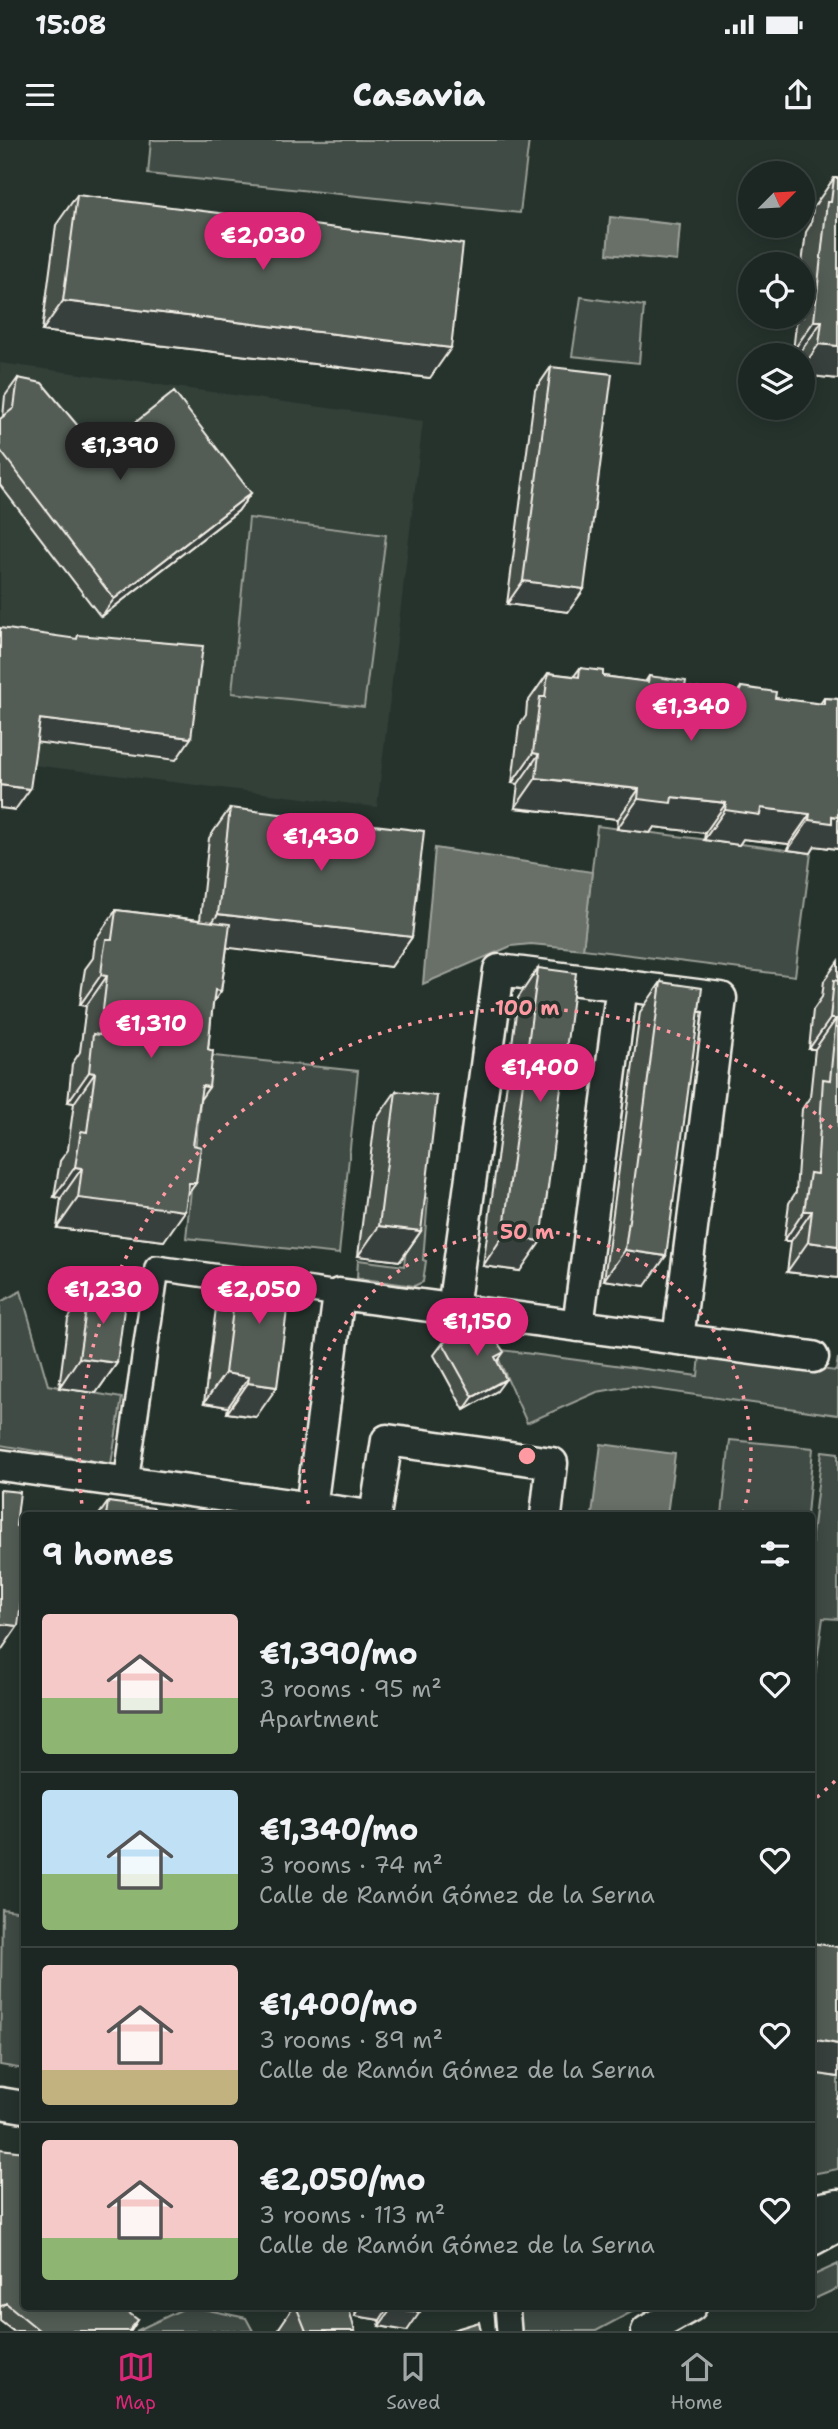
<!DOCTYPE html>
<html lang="en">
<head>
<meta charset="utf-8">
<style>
  body { margin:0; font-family:"Shantell Sans",sans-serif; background:#252e2a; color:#f1f3f6; height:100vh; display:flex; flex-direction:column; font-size:26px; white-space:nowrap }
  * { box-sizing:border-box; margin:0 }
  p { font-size:23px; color:#a0a5a5 }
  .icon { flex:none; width:38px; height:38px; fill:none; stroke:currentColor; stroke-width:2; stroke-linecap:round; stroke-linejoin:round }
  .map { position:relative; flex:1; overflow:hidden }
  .details { position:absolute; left:21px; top:1372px; width:794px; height:798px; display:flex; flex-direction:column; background:#1c2622; border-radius:7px; box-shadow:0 4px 18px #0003,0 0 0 2px #3a4340 }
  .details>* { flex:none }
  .needle { width:46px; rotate:66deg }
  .tools { position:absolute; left:738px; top:21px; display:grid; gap:14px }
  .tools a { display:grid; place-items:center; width:77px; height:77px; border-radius:50%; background:#1c2622; box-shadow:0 4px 18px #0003,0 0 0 2px #3a4340; font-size:35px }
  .price { position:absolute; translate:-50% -60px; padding:0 16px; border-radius:24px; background:#db2777; color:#fff; font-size:23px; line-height:46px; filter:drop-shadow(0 2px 4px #0008) }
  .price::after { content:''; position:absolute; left:50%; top:42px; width:21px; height:16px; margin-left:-10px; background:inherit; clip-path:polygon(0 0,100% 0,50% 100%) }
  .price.active { background:#222; color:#fff }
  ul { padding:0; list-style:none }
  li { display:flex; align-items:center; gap:21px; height:175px; padding:0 21px }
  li+li { border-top:2px solid #3a4340 }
  li span { display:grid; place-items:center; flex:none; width:196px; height:140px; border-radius:7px; color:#555 }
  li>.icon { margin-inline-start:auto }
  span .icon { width:84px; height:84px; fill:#fffc; stroke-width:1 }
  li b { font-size:30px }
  h2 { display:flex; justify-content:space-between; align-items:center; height:84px; padding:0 21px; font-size:30px }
  .status { display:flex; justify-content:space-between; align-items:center; height:49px; padding:0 35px; background:#1c2622; direction:ltr }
  .status svg { height:19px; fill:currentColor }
  header { display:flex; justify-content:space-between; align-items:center; height:91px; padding:0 21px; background:#1c2622; font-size:32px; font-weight:800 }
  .tab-bar { display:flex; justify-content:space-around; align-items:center; height:98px; border-top:2px solid #3a4340; background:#1c2622; font-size:19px; color:#a0a5a5 }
  .tab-bar a { display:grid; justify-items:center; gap:4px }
  .tab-bar .active { color:#db2777 }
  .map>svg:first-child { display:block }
  .built { fill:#333f39 }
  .green { fill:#414b45; stroke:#9a9e96; stroke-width:2 }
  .water { fill:#676f68; stroke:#9fa39b; stroke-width:2 }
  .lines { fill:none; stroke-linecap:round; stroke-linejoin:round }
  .pedestrian-casing { stroke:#f4f1e8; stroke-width:28 }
  .minor-casing { stroke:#f4f1e8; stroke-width:35 }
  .pedestrian { stroke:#26332d; stroke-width:23 }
  .minor { stroke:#26332d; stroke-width:30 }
  .wall { fill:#474f49; stroke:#f4f1e8; stroke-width:2 }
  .shaded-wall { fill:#39403c; stroke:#f4f1e8; stroke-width:2 }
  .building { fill:#525c55; stroke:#f4f1e8; stroke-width:2 }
  .ring { fill:none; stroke:#ff9aa2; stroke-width:3.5; stroke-dasharray:3.5 7 }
  .centre { fill:#ff9aa2; stroke:#26332d; stroke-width:3.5 }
  .ring-label { font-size:21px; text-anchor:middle; font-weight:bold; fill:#ff9aa2; stroke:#26332d; stroke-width:7; stroke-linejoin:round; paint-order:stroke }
</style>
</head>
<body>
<div class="status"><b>15:08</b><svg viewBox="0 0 49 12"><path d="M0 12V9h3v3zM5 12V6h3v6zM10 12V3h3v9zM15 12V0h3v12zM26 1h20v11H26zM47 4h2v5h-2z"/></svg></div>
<header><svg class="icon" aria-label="menu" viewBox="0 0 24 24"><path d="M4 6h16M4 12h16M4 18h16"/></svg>Casavia<svg class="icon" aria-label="share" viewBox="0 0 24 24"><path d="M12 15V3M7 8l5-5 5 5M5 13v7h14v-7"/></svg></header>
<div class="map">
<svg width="838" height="2191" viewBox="0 0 838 2191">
  <rect width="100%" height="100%" fill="#26332d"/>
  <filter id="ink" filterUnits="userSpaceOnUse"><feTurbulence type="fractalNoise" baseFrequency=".0143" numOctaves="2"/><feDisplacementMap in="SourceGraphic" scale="14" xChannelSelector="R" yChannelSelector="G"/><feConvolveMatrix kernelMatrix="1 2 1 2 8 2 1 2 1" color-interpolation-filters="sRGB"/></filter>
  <g filter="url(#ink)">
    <path class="built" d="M0,223L423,281L377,667L25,624L0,512Z"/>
    <path class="green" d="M151,0H529L520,73L148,34Z
      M581,157L644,166L639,223L572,216Z
      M249,378L386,395L364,567L232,553Z
      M597,686L811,713L795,836L583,809Z
      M205,915L358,931L339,1114L186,1098Z
      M412,1056L428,1058L423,1120L426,1121L423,1142L414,1146L357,1138L358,1120L404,1126Z
      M21,1151L48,1245L122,1258L111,1324L0,1305V1162Z
      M494,1209L698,1236L700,1215L836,1231L838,1218V1275L632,1246L597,1252L527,1283Z
      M730,1300L813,1308L807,1375H722Z
      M822,1311L838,1313V1479L823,1478L812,1557V1395Z
      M2,1769L24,1772V1929L0,1925Z
      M812,1933L838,1937V2029L812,2034Z
      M838,2124V2148L812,2160V2136Z
      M189,2166L246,2178L253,2191H136Z
      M513,2167H641L596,2191H514Z"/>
    <path class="water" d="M610,77L680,85L677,121L607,114Z
      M435,708L592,732L583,809L531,804L511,806L423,844Z
      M601,1304L675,1314L667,1375H592Z"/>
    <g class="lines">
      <g class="pedestrian-casing">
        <path id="pedestrian" d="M126,1342L157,1128L339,1154
          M507,2166L509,2191"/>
      </g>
      <g class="minor-casing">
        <path id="minor" d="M453,1169L499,830L721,858L678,1199
          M578,1186L622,845
          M0,1325L370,1376
          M311,1368L339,1154L813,1217
          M375,1376L387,1300L552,1323L546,1376
          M0,1963L24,1967
          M812,2070L838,2065
          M812,2100L838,2086
          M647,2191L691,2166"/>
      </g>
      <use href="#pedestrian" class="pedestrian"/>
      <use href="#minor" class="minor"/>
    </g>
    <path class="wall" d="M834,38H838V239L803,235V215H801V211H793L797,177H803L802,124L806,92L811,84L813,68Z
      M77,55L430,238L42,191L56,85Z
      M551,227L584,449L568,472L507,464L535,250Z
      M18,238L99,311L251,353L238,371L101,477L0,345V279L3,277L5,256Z
      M580,528L603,536L645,542L649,536L685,547L736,554L741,547L775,558L820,564L824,558L838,559V709L815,706L811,713L788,710L789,704L743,699L739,705L704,700L705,693L654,687L650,693L617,689L618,679L515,668L518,644L512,643L519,586L526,576L527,563L548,533L574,536Z
      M230,668L412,797L391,827L227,807L221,851L213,862L208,909L209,947L200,959L193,1005L196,1043L187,1055L164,1101L57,1088L61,1058L54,1057L60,1021L68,1010L70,992L74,963L68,962L72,924L80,912L86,866L80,865L82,847L85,829L93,818L95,800L116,770L200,780L209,698Z
      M838,821V1138L787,1132L791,1101H784L789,1063L796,1052L802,969L810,957L815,909H809L813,870L822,857L824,841Z
      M538,828L520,1131L483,1126L518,858Z
      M661,842L645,1146L604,1140L640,872Z
      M396,951L421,1091L400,1121L358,1116L375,981Z
      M263,1128L256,1277L227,1273L228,1267L204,1263L217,1160L238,1130L260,1133Z
      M89,1149L117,1223L96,1253L59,1248L68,1179Z
      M443,1203L497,1222V1251L464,1270L434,1215Z
      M108,1362L153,1376H98Z
      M838,1955V1976H835Z
      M0,2009L24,2166L138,2180L131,2191H13L0,2181Z
      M294,2166H348L355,2191H277Z
      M356,2166H421L407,2191L379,2186L380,2180L355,2176Z"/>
    <path class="shaded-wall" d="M63,161L451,208L430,238L42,191Z
      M814,181H822L801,211H793Z
      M819,204L838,206V239L803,235V227Z
      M251,353L238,371L101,477L114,459Z
      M523,441L584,449L568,472L507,464Z
      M40,579L191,598L176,620L26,601Z
      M533,613L539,614L518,644L512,643Z
      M536,638L639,649L618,679L515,668Z
      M0,645L30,649L15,670L0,668Z
      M672,657L726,663L705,693L654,687L650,693L617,689L638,659Z
      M761,668L810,674L789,704L743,699L739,705L704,700L725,670Z
      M832,676L838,677V709L815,706L811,713L788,710L809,680Z
      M218,774L412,797L391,827L197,804Z
      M101,835L107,836L86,866L80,865Z
      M215,850L221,851L200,881Z
      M830,879H836L815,909H809Z
      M89,932L95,933L74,963L68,962Z
      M202,946L209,947L188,977Z
      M75,1027L82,1028L61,1058L54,1057Z
      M189,1043H196L176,1070L185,1071L164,1101L57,1088L78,1058Z
      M804,1071H812L791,1101H784Z
      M379,1086L421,1091L400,1121L358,1116Z
      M503,1096L541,1101L520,1131L483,1126Z
      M808,1102L838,1106V1138L787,1132Z
      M625,1110L666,1116L645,1146L604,1140Z
      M504,1212L495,1225V1217Z
      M79,1218L117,1223L96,1253L59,1248Z
      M225,1233L249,1237L228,1267L204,1263Z
      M506,1239L497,1251L464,1270L473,1257Z
      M248,1243L277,1247L256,1277L227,1273Z
      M24,1431V1463L4,1460Z
      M0,1484L18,1486L0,1512Z
      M812,1899L838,1904V1937L812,1933Z
      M361,2166H389L380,2180L355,2176Z
      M392,2168L420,2172L407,2191L379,2186Z"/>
    <path class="building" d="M834,38H838V206L819,204L822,181H814L827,62H831Z
      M77,55L463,104L451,208L63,161Z
      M551,227L612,234L584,449L523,441Z
      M18,238L42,243L99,311L174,252L251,353L114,459L0,310V279L14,268Z
      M0,488L77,499L78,495L203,506L191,598L40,579L30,649L0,645Z
      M580,528L603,531V536L648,542L649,536L686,541L685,547L713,551L740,555L741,547L776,552L775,558L824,564V558L838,559V677L832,676V683L809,680L810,674L761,668L760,675L725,670L726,663L672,657L671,663L638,659L639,649L536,638L539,614L533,613L540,557H545L548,533L579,537Z
      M230,668L424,691L412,797L218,774Z
      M116,770L230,784L221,851L215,850L211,879L208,909L213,911L209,947L202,946L193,1005L201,1007L196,1043H189L185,1071L78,1058L82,1028L75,1027L81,991L87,992L91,962L95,933L89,932L93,894L100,895L107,836L101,835L103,817L106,799H112Z
      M538,828L576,833L541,1101L503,1096Z
      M834,840L838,841V1106L808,1102L812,1071H804L810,1033L817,1034L823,939L830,940L836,879H830Z
      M661,842L702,848L666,1116L625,1110Z
      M396,951L437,956L421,1091L379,1086Z
      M263,1128L292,1132L277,1247L248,1243L249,1237L225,1233L238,1130L262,1134Z
      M89,1149L126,1154L117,1223L79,1218Z
      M482,1180L504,1212L495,1217L506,1239L473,1257L443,1203Z
      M0,1350L20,1352L16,1386L24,1387V1436L18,1486L0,1484Z
      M108,1362L154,1368L153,1376H106Z
      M812,1803L838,1807V1904L812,1899Z
      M0,2009L24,2012V2166H120L138,2180L129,2191H40L6,2163L0,2167Z
      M296,2166H348L355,2191H306Z
      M392,2166H421L420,2172L392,2168Z
      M479,2182L481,2191H449Z"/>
  </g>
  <g class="ring">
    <path d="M311 1374A224 224 0 1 1 743 1374"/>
    <path d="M835 1641A448 448 0 0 1 815 1659M83 1374A448 448 0 0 1 835 991"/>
  </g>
  <circle cx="527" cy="1316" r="10" class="centre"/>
  <g class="ring-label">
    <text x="527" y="875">100 m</text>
    <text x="527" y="1099">50 m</text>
  </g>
</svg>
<div class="tools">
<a><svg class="needle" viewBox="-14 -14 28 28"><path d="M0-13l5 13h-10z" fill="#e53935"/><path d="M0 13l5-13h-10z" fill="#a0a5a5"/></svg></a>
<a><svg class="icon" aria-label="locate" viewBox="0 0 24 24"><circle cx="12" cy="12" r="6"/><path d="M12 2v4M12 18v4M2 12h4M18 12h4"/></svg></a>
<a><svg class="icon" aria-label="layers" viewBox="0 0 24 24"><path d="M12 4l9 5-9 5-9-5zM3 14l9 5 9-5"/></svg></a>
</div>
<b class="price" style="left:263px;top:132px">€2,030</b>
<b class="price active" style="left:120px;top:342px">€1,390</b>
<b class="price" style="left:691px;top:603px">€1,340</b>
<b class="price" style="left:321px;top:733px">€1,430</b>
<b class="price" style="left:151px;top:920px">€1,310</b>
<b class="price" style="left:540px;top:964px">€1,400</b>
<b class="price" style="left:103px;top:1186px">€1,230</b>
<b class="price" style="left:259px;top:1186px">€2,050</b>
<b class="price" style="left:477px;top:1218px">€1,150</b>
<section class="details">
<h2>9 homes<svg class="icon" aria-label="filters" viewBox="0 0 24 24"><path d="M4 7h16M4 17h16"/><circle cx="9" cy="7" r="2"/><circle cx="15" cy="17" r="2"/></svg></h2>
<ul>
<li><span style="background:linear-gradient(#f6c9c9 60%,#8fb573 0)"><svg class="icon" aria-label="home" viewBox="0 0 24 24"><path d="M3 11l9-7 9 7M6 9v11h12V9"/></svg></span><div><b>€1,390/mo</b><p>3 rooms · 95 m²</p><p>Apartment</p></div><svg class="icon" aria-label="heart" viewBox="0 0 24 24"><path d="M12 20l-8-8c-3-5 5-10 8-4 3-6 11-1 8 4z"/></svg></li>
<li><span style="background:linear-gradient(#bfe0f5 60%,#8fb573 0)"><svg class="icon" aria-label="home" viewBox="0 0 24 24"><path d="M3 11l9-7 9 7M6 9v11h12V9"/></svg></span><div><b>€1,340/mo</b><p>3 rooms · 74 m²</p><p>Calle de Ramón Gómez de la Serna</p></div><svg class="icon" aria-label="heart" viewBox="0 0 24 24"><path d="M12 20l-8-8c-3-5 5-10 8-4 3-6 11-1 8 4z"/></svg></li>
<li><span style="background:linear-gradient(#f6c9c9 75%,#c2b280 0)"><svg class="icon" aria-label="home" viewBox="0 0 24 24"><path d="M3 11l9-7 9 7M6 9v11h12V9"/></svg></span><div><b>€1,400/mo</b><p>3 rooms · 89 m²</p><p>Calle de Ramón Gómez de la Serna</p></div><svg class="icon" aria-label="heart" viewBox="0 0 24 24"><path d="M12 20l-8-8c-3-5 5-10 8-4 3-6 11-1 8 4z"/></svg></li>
<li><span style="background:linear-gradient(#f6c9c9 70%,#8fb573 0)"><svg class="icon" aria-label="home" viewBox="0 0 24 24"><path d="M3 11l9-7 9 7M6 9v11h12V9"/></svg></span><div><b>€2,050/mo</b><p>3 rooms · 113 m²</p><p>Calle de Ramón Gómez de la Serna</p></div><svg class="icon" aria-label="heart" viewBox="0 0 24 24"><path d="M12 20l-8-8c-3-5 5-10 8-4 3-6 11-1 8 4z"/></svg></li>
</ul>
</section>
</div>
<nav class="tab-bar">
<a class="active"><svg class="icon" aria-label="map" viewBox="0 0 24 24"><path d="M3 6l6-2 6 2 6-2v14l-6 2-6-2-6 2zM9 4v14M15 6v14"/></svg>Map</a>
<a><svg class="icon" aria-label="saved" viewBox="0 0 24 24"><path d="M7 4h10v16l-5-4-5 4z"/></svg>Saved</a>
<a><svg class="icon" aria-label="home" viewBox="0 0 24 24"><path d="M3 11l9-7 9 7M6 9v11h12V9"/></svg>Home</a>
</nav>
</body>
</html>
